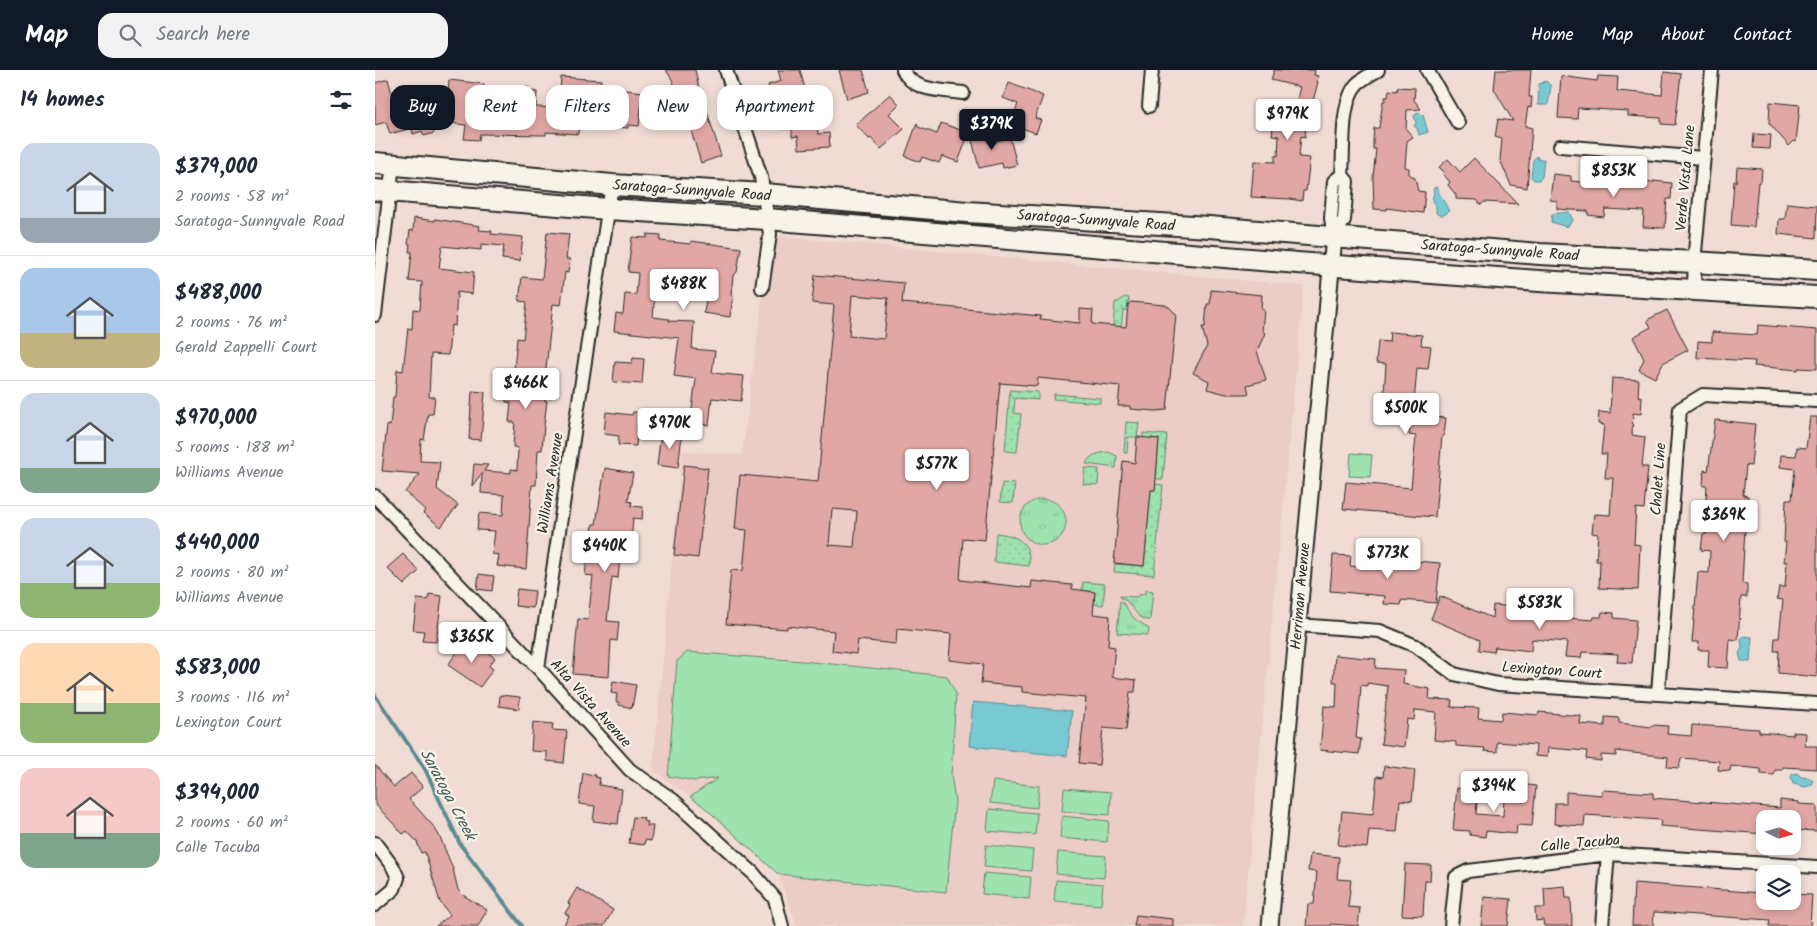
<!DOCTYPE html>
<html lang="en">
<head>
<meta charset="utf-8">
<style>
  body { margin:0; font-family:Kalam,sans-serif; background:#f2f2f3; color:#1f2937; height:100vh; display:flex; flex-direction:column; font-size:19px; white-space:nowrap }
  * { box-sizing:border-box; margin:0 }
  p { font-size:16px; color:#747a83 }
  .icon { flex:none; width:28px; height:28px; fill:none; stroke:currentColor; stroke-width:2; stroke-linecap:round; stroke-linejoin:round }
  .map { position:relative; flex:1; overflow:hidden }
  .details { display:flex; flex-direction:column; background:#fff; width:375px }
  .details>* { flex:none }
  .guide { position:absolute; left:15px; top:15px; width:475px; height:45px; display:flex; gap:10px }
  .needle { width:32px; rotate:95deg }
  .buttons { position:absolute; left:1381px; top:740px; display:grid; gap:10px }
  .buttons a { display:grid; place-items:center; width:45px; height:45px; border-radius:10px; background:#fff; box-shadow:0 2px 8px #0003; font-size:25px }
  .price { position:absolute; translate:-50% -42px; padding:0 11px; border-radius:5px; background:#fff; color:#222; font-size:16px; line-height:32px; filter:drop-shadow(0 1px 2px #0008) }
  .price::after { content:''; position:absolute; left:50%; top:30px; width:15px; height:11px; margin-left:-8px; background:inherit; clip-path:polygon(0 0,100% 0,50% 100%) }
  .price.active { background:#111827; color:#fff }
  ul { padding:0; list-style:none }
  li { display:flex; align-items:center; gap:15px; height:125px; padding:0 20px }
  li+li { border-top:1px solid #e0e1e3 }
  li span { display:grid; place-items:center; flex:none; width:140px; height:100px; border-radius:15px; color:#555 }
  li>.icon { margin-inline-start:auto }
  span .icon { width:60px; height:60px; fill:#fffc; stroke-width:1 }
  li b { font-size:21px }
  h2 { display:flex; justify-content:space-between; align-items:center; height:60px; padding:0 20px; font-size:21px }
  .tag { padding:0 18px; border-radius:15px; background:#fff; box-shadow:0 2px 8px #0003; font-size:18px; line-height:45px }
  .tag.active { background:#111827; color:#fff }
  header { display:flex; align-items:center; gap:30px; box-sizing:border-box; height:70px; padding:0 25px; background:#111827; color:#fff }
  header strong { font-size:24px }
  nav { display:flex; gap:28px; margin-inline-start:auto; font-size:18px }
  .search { width:350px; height:45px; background:#f2f2f3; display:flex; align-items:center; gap:12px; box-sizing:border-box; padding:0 18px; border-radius:15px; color:#747a83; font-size:19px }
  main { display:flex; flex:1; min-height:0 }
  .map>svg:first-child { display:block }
  .built { fill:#ecccc6 }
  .grass { fill:url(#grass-tufts); stroke:#64866c }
  .park { fill:#9ee2ad; stroke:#64866c }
  .garden { fill:url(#garden-dots); stroke:#64866c }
  .water { fill:#79c9d3; stroke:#5a8a90 }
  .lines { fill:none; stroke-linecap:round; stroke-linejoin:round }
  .stream { stroke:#5a8a90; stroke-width:4 }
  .building { fill:#e1a7a4; stroke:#2b2b2b; fill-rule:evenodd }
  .minor-casing { stroke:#2b2b2b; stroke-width:16 }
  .tertiary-casing { stroke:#2b2b2b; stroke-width:19 }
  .primary-casing { stroke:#2b2b2b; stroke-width:24 }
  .minor { stroke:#f7f3e8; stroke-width:12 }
  .tertiary { stroke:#f7f3e8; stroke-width:15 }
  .primary { stroke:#f7f3e8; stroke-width:20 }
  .labels { text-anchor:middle; stroke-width:4.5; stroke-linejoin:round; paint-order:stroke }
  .street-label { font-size:15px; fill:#2b2b2b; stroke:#f7f3e8 }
  .water-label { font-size:16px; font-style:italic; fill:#425a5d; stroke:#f7f3e8 }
</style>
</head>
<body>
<header>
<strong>Map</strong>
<div class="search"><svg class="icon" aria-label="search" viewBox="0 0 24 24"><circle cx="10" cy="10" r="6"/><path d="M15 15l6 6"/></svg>Search here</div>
<nav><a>Home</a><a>Map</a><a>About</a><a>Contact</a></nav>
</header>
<main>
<section class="details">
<h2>14 homes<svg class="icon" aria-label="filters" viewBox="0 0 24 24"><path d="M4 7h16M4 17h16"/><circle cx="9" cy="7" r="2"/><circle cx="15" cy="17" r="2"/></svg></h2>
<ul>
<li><span style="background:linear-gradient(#c9d6e8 75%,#9aa5b1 0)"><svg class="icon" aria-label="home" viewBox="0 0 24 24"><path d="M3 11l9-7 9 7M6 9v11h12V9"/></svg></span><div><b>$379,000</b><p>2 rooms · 58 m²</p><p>Saratoga-Sunnyvale Road</p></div></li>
<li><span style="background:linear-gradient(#a9c7e8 65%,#c2b280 0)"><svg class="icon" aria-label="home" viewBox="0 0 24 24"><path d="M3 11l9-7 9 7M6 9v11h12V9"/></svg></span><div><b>$488,000</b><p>2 rooms · 76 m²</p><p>Gerald Zappelli Court</p></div></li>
<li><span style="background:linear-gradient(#c9d6e8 75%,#7fa58c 0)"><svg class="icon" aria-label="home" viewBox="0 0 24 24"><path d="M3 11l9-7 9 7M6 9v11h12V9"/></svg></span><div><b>$970,000</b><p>5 rooms · 188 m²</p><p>Williams Avenue</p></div></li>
<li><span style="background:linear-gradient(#c9d6e8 65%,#8fb573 0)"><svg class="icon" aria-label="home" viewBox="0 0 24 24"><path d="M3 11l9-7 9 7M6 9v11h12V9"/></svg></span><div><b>$440,000</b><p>2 rooms · 80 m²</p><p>Williams Avenue</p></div></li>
<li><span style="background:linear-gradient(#ffd9b3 60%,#8fb573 0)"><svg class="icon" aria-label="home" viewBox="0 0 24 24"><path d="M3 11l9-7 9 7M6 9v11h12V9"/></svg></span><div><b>$583,000</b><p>3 rooms · 116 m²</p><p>Lexington Court</p></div></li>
<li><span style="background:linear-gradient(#f6c9c9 65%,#7fa58c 0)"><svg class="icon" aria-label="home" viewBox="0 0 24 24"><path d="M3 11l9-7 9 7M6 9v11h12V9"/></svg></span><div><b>$394,000</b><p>2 rooms · 60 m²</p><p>Calle Tacuba</p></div></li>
</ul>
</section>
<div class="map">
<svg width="1442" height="856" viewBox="0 0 1442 856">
  <defs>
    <pattern id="grass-tufts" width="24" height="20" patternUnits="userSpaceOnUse" patternTransform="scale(1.25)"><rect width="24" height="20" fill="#9ee2ad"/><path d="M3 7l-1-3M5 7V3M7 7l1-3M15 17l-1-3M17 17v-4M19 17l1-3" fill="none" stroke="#88c295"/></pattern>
    <pattern id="garden-dots" width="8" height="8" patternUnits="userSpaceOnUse" patternTransform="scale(1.25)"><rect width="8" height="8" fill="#9ee2ad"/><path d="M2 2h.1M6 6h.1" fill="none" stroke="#88c295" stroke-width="1.8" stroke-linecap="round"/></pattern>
  </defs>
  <rect width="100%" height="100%" fill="#f0dcd4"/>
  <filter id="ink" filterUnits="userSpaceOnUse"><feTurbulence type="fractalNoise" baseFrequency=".02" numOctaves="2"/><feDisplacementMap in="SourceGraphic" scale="10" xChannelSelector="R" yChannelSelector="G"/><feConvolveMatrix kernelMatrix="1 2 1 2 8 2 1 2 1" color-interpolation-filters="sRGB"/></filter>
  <g filter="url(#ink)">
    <path class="built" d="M391,165L929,216L868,856H422L403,804L328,736L278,700L307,381L367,385L386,239Z"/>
    <path class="grass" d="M734,382L742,386L741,398L711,394C715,384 724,383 734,382Z
      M645 452a23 23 0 1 1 46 0a23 23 0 1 1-46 0Z
      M770,520L778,521L775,550H773C759,548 758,532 745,527V526L761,527L764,525L770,524Z
      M745,531C752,535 752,541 758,547C762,552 769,554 774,559L773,565L742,563Z"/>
    <path class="park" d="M976,383L997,385L995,407L974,406Z
      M312,582L428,591L572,606L581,624L576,705L580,731L571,822L403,804L328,736L315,727L343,708L320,711L293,706L302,591Z
      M618,711L664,716L662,738L615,733Z
      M689,718L736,722L735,745L687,741Z
      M614,739L662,743L660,765L612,761Z
      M687,746L734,751L732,772L685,768Z
      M611,775L658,780L656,801L609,797Z
      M683,782L731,786L729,808L681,804Z
      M609,803L656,807L654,829L607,824Z
      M681,810L728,814L726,835L679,831Z"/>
    <path class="garden" d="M750,227L754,228L752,240H748L743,289L733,313L740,232H743Z
      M635,320L663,322V330L640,328L639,343L646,344L642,382L630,381Z
      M679,324L725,328V333L678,329Z
      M751,352L764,353L762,367H753L752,383H749Z
      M768,363L792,365L788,409H781L784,369L768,368Z
      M710,398L724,399L723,415L708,414Z
      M627,413L640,414L638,433L625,432Z
      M781,414L788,415L779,505L739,502L740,494L769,496L776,420H780Z
      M621,463C641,465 657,472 654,496L619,492Z
      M708,512L730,514L728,535L719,534L720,522L707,520Z"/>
    <path class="water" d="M1171,11L1176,16L1173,35H1163L1164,14L1167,13V14L1168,12Z
      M1043,42L1048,45L1053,62L1044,65L1042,58L1039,56L1041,53L1039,46Z
      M1162,86L1163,89H1169L1167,107L1164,110H1159L1156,107L1158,90Z
      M1060,117L1063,118V121L1074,141C1070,145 1066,147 1061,143V136L1057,131L1059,122L1058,119Z
      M1194,142L1198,150L1192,157L1176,152L1177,144Z
      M1369,566L1377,567L1375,592L1366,591L1364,583L1367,578L1366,569Z
      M598,632L697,641L692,686L594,676Z
      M1422,703L1426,707L1435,708L1438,711L1437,715L1430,717L1418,714L1416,708L1417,704Z"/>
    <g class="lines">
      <path class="stream" d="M0,625L50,699L85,774L147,856"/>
    </g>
    <path class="building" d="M291,0H320L328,36L330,35L346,86L326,93L313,51L307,53L304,43L317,39L313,20L301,22L298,11Z
      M403,0H425L430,19L397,29L393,15L406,11Z
      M464,0H488L494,22L472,29Z
      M899,0H940L939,5L943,6L942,12H943L937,35H940L938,49H937V55L931,54L930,67L926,66L924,87L935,88L931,121H928L927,131L915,129L876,127L879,91L900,92V85L903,86L904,66L897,65L899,48L892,47L893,35L920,37L925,17L896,10Z
      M1121,0H1156L1154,27H1157L1156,38L1153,37L1150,56L1157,58L1152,118L1136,115L1125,90L1127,69L1120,67L1123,49L1138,51L1119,19Z
      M1289,2L1306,4L1300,55L1286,54V48L1253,46V41L1203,38L1202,49L1183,48L1186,6L1222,11L1223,6L1243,7L1242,21L1287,25Z
      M186,7L226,10L225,17L268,22L264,56L253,55V58L240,57L241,45L205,43L203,64L171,62V65L105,64L104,70L89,69L91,55L74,53L77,24H73L74,10L109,14L106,49L132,50L133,16L153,17V21L162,22L161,37L184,38Z
      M13,9L17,24L38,17L42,33L50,30L59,63L49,66L47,61L38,64L37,58L15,64L11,52L0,55V13Z
      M634,13L668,26L660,48L666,50L661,63L635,54L643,34L628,28Z
      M1023,17L1040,18L1039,30L1046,39L1032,40L1031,59L1038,67L1032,71L1030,97L1034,98V104L1040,108L1043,121L1050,122L1048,143L1012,138V140L999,139L998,107L1001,79H998V72L999,58H1004L1008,31H1010V27H1013L1014,20L1022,21Z
      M515,24L524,34L514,44L529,59L506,79L496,68L494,69L481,55Z
      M1395,32L1425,35L1421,72L1419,71L1414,76L1394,53Z
      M441,39L443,64L454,63L455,77L424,79L423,66L417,67V59H406L405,42Z
      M542,53L543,57L562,64L566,53L594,63L583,92L567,86L564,93L547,87L545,92L530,86Z
      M610,58L614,73L635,68L642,95L628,98L627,93L604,98L595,62Z
      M1379,64L1396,65L1395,79L1378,78Z
      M1099,88L1143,134L1109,132L1106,135L1102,130L1081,129V125L1073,115L1075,112L1068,104L1069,102L1064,97L1073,89L1085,102Z
      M1362,97L1387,99L1386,112H1383L1379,157L1356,155L1359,111L1361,112Z
      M1178,104L1196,106V111L1242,115V112L1269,114V112L1278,113V111L1297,113L1296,129H1292L1290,158L1268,157L1269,141L1230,139L1229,147L1213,145V141L1182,139V131L1175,130Z
      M1412,133L1442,136L1441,168L1403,164L1404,149H1410Z
      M39,148L60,151V149L105,156L104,160L117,161L116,164L148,167L145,191L127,189L129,176L106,174V180L67,176L64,198L99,202L97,224L82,222L80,256L76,255L73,285L56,284L54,327H60L58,344H53L49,370L46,369L45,391L65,392L62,419L83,435L66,457L48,443L50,440L30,422L45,404L7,401L12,355L15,356L18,327H20L22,300L28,301L33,258L37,259L38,239L45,240L47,212L34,211L37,182H34L35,174H33L35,160L38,161Z
      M172,162L194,164L191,189H195L193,203L190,202L186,235L178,234L171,298L170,331H172L169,355L167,380H163L161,415H157L151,499L122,496L124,485L117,484L120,461L102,460L104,443L128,445L129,425L106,423L107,403L97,416L99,394L113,395L109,401L136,403V399L142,400L143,378L138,377L140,352H134L136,333L131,332L132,309H138L142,268L148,269L152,232L144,231L147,207L167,209Z
      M272,164L286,165L285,171L316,174V171L366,178L362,202L358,206L356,225L358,226L355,247L329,243L335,205L284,200L282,223L280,222L278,247L294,249V251L319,252L317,279L340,281L337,303L369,306L366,331L337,328L334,355L315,353L321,309L299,306L304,268L239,261L241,243L248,244L250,224L261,225L263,203L253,202L257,167L272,168Z
      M440,205L529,213L527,233L666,246L665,249L705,253V239L718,240L717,254L751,257L753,235L756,232L790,235L794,237L801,244L792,340L780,341L755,339V336H743L745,316L663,308L662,316L625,313L610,470L588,468L585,510L656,518L657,511L697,515V519L720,522L718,544L735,546L733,576L740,577L737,607L761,610L760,622H755L751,660L728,658L724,695L704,693L711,628L647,622V617L606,613L608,594L574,590L576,564L522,559L521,574L483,570L481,584L457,581L459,561L412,556V559L351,554L356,500L368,501L372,460L360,459L365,405L443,412L459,235L437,233ZM477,225L513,228L509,269L474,266ZM457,439L482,441L479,477L454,475Z
      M836,220L887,225L886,239L889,240L887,261L890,263L882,281L891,310L872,315L874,324H851L832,319L834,311L818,303L832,276L827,257H830L832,234H835Z
      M1292,240L1313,280L1288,293L1280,308L1264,300L1269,289L1258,267L1276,257L1272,250Z
      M1383,255L1442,260V299L1423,298V300L1379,296L1380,291L1322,288L1323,271L1337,272V262L1382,265Z
      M1015,262L1047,265L1046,275L1056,276L1053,299L1042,298L1039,333L1058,335L1057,347L1071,348L1069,366H1067L1060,447L968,439L971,412L1036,418L1041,366L1034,365L1036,346L1016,345L1017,325L1009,324L1011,294L1001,293L1003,271L1014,272Z
      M258,288L269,289L267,314L238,312L240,292L257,293Z
      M1237,308L1264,310L1263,326L1267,327L1266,344L1258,343L1257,365L1270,367L1267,397H1273L1269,439L1261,438L1259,474L1265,475L1263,520L1224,518L1225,491H1221L1223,464L1217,463L1219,444L1235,445L1238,408H1230L1232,384H1226L1229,355L1223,354L1224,342L1235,343Z
      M97,321L110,322L106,370L94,369Z
      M231,342L257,345L258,342L273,343L272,356L263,355L261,376L243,375L244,366L229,364Z
      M1435,347H1442V570L1440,592H1442V607L1403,603L1404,581H1399L1400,568H1404L1408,530L1402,529L1404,517H1410L1412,492H1409L1411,472H1409L1411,429L1417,430L1420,399L1405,397L1406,385L1421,386L1422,377L1431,378Z
      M1340,350L1380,354L1376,396L1371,395L1368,425L1373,426L1372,439H1367L1365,458L1370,459L1367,513L1372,514V527H1366L1363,570L1355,569L1353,598L1333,597L1334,580H1323L1324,572H1317L1323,502L1334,503L1335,481L1326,480L1328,464H1331L1333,443H1330L1332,416H1328L1329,400L1333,401Z
      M286,363L307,365L303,398L282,395Z
      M762,367L784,369L780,420H776L769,496L739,493L748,391L760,393Z
      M309,395L333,398L323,488L299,485Z
      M230,398L258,403L253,431L257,432L256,436L268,437L267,449L258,448L256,471L251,470L250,478H246L243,508L237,507L232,551L244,552L242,571L236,570L234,607L198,604L203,549L213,550L218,506L210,505L212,489H214L218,454H221Z
      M28,484L44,501L29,515L12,498Z
      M958,485L976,486L975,496L1013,500L1014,489L1065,493L1061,533L1027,530L1026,535L1009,534L1010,526L955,521Z
      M104,504L119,506L117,521L102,519Z
      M142,519L160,521L158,538L140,536Z
      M54,524L67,526L61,572L47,571L49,561L38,560L42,529L53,530Z
      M1065,526L1117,548L1118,535L1153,538L1152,544H1160V546L1181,548V538L1193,539V548L1218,550L1219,547H1226L1227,542L1239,543V548L1261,550L1257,593L1242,592L1243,584L1207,582L1206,588L1190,587L1192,572L1157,569L1156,581L1120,577L1119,582L1104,580L1105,570L1056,549Z
      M90,571L109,584L111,581L120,588L114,596L118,599L105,617L73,595Z
      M960,585L1001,589L1000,598L1029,600L1028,614L1055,619L1054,629L1077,630L1076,637L1104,638L1103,648L1126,650L1127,642L1163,645L1164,642L1206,646L1205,654L1230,656V647L1244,648V653L1277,657V655L1293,656L1292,664L1316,666L1317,655L1384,659V662L1418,665V662L1431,663L1430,676H1442V699L1408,697L1407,700H1400L1399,705L1386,704V699L1356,696L1355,701L1343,700L1344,691L1306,688L1304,698L1292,697L1293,687L1241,681V686L1226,685V691L1211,689L1212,681L1173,678L1172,687L1160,686L1161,675L1122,672V682L1109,681L1110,678L1081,676V672L1059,670L1061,642L1040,640L1039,650L1032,649L1029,677L1006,674L1013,616L992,613V616L986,615L985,630L981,668L986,669L984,684L945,680L949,636L961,637L962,612H958Z
      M238,611L261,615L257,638L244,635V632H241L242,624L236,623Z
      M125,625L145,627L144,639L124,636Z
      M158,652L178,654L177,660L192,661L189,693L172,691V682L156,681Z
      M0,695L19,717L36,703L48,717L34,729L59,757L65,767L78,799L83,820L88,825L112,840L103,856H61L75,845L65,832L50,782L46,783L42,772L32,761L28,764L0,734Z
      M1009,696L1040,700L1037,731L1025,730L1022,762L994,760L992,778L963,775L967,741L998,744L1002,706L1008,707Z
      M208,703L220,705V707L225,708L224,715L247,719L243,754L218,751L220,736L204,734Z
      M1144,714L1161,716L1157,756L1142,755L1141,764L1111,761L1110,767L1095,765V761L1078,760L1082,718L1103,720L1101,744L1128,746L1129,729L1142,731Z
      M1227,720L1278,723V728L1405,738V730L1424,732V734L1442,735V761L1418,760V749H1390V764L1285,756L1286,750L1210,745L1209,756L1179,754L1180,733H1191V722L1227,725Z
      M258,747L269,748L268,751L273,752L272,756H278L276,771L270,770L269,775L254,773Z
      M935,784L964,787L962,809L976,810L973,837L985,838L983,856L956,854L955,856H931L933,834H939L942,802L933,801Z
      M1030,794L1056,795L1055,811H1050L1048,846L1027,845Z
      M1259,813L1386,823L1385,834L1410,836V831H1418V824L1437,825L1435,856H1394L1395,850L1279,842L1278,856H1257Z
      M1190,816L1191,828H1196L1197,856H1169L1168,850L1161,851L1160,838H1170L1169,818Z
      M202,818L238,840L229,856H188L194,846L190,843L195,835L193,833Z
      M1109,827L1136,829L1133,856H1106Z
      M761,845L798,849V856H759Z"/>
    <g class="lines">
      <g class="minor-casing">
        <path id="minor" d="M351,0L386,107L395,164L387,218
          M528,0C538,22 567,20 588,23
          M1052,0L1083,53
          M774,36L777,0
          M1185,76L1328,88
          M959,167L969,150L972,111L967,105C969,80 965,30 983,13C989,8 996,4 1003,0
          M959,167L956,148L959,111L967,105
          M1319,219L1320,182L1337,0
          M0,245L18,94
          M0,426L163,598L255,700L298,730L378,803L400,829L407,856
          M922,555L1005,561L1041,576L1079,604L1123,614L1442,634
          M163,598L237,115
          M1283,623L1305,339L1328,325L1442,331
          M0,773L18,797L23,808L19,819L0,835
          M1076,856L1081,807L1093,801L1233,784L1442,797
          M1227,856L1233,784"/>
      </g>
      <g class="tertiary-casing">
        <path id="tertiary" d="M895,856L959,167"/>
      </g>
      <g class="primary-casing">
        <path id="primary" d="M0,93L237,115L389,124L592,142L834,157L1165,184L1319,192L1442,200
          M0,120L233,139L392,149L935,194L1164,211L1442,227"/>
      </g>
      <use href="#minor" class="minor"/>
      <use href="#tertiary" class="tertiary"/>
      <use href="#primary" class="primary"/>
    </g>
  </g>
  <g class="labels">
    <g class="street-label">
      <text transform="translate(1310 108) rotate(-85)" y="5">Verde Vista Lane</text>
      <text transform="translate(317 120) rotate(4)" y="5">Saratoga-Sunnyvale Road</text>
      <text transform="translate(721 150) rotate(4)" y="5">Saratoga-Sunnyvale Road</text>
      <text transform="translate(1125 180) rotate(4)" y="5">Saratoga-Sunnyvale Road</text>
      <text transform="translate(1283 409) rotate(-86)" y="5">Chalet Line</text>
      <text transform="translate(175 413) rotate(-81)" y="5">Williams Avenue</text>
      <text transform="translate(925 526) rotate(-85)" y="5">Herriman Avenue</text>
      <text transform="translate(1177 600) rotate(4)" y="5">Lexington Court</text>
      <text transform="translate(216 633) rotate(48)" y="5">Alta Vista Avenue</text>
      <text transform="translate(1205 773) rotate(-5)" y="5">Calle Tacuba</text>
    </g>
    <g class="water-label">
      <text transform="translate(74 724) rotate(62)" y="6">Saratoga Creek</text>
    </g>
  </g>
</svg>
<div class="buttons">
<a><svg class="needle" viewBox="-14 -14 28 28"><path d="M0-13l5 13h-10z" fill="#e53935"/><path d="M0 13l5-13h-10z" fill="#747a83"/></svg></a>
<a><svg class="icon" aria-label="layers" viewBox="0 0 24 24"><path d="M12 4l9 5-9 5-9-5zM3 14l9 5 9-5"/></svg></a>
</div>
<b class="price" style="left:913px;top:71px">$979K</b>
<b class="price active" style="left:617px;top:81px">$379K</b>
<b class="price" style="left:1239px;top:128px">$853K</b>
<b class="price" style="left:309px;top:241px">$488K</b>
<b class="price" style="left:151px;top:340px">$466K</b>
<b class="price" style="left:1031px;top:365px">$500K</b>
<b class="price" style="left:295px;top:380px">$970K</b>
<b class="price" style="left:562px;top:421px">$577K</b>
<b class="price" style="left:1349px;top:472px">$369K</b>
<b class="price" style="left:230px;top:503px">$440K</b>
<b class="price" style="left:1013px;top:510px">$773K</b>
<b class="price" style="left:1165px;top:560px">$583K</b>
<b class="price" style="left:97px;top:594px">$365K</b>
<b class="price" style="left:1119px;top:743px">$394K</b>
<div class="guide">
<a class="tag active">Buy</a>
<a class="tag">Rent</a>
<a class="tag">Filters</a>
<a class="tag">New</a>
<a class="tag">Apartment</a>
</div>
</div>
</main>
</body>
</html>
